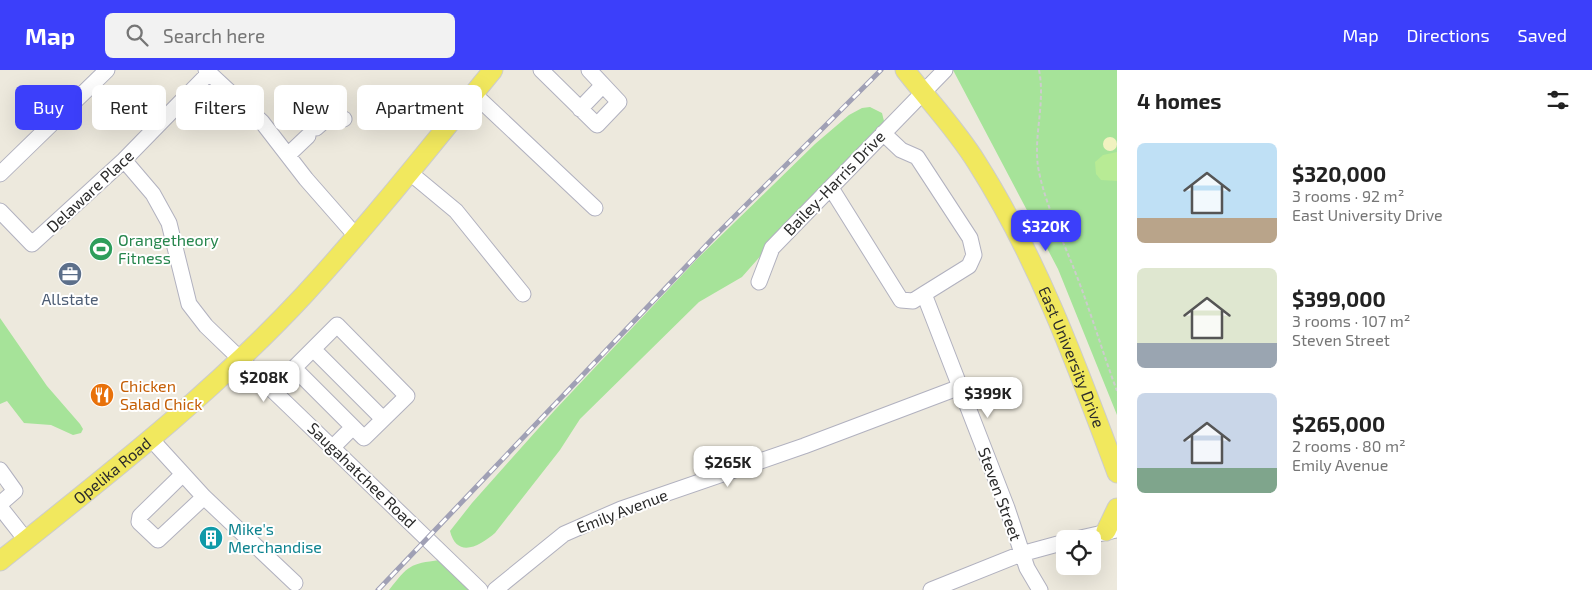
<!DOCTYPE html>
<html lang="en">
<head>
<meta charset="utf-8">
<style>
  body { margin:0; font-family:"Exo 2",sans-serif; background:#f2f2f2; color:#222; height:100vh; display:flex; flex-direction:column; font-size:19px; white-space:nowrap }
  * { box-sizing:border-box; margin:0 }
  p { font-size:16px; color:#767676 }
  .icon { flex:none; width:28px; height:28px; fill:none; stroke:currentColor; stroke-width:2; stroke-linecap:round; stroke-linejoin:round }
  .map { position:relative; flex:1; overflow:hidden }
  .panel { display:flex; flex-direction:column; background:#fff; width:475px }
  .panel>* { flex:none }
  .banner { position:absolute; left:15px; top:15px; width:475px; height:45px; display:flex; gap:10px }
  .buttons { position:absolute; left:1056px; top:460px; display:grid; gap:10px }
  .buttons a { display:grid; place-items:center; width:45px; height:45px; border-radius:8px; background:#fff; box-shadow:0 5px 20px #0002; font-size:25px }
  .price { position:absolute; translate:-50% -42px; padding:0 11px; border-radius:10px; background:#fff; color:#222; font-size:16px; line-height:32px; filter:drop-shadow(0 1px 2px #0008) }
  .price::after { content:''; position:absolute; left:50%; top:30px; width:15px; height:11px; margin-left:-8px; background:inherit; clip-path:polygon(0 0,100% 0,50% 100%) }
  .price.current { background:#3c3ffa; color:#fff }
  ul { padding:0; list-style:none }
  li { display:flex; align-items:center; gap:15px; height:125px; padding:0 20px }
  li span { display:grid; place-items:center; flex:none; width:140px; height:100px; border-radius:8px; color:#555 }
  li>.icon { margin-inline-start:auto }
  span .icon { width:60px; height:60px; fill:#fffc; stroke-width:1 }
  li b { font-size:21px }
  h2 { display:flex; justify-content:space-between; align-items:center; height:60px; padding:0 20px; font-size:21px }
  .chip { padding:0 18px; border-radius:8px; background:#fff; box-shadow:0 5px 20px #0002; font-size:18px; line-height:45px }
  .chip.current { background:#3c3ffa; color:#fff }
  header { display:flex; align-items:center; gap:30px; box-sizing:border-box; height:70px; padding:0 25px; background:#3c3ffa; color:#fff }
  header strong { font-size:24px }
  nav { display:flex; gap:28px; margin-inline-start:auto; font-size:18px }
  .search { width:350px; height:45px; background:#f2f2f2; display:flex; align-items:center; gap:12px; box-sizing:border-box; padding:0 18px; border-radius:8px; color:#767676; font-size:19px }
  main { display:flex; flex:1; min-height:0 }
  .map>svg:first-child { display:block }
  .green { fill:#a6e399 }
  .sand { fill:#f1f2c0 }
  .pitch { fill:#b8eb95 }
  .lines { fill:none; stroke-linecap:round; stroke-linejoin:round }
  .minor-casing { stroke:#b1b1bf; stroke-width:17 }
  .major-casing { stroke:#ccc; stroke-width:21 }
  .path { stroke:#ccc; stroke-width:2; stroke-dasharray:4 2.5; stroke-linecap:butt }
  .minor { stroke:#fff; stroke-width:15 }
  .major { stroke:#f1e85e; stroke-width:19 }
  .rail-casing { stroke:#a0a0b5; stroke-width:5 }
  .rail { stroke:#fff; stroke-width:3; stroke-dasharray:9; stroke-linecap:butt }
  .labels { text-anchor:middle; stroke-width:4; stroke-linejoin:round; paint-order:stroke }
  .street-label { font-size:16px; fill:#2b2b2b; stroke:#fff }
  .leisure-label { font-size:16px; fill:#27864d; stroke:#fff; text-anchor:start }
  .service-label { font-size:16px; fill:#4e5e75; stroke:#fff }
  .food-label { font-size:16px; fill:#c56008; stroke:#fff; text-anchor:start }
  .culture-label { font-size:16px; fill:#0d838f; stroke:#fff; text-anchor:start }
</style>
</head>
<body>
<header>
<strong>Map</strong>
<div class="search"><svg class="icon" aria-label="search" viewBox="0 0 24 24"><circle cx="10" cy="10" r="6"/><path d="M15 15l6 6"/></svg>Search here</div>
<nav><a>Map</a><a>Directions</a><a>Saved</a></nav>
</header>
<main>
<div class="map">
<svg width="1117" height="520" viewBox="0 0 1117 520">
  <rect width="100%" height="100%" fill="#ede9dd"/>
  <path class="green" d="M953,0H1117V345L1058,199Z
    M870,37L882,43L885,55L764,182L742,207L699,232L580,349L560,380L495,463C480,476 457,489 450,461L472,433L554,341L698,188L815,74L849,45L862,38Z
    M0,248L47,316L80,354L83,359L81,363L73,365L51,355L24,353L7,331L0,334Z
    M440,490L474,520H389C409,495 409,494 440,490Z"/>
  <path class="sand" d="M1103 74a7 7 0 1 1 14 0a7 7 0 1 1-14 0Z"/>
  <path class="pitch" d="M1117,82V111L1101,110L1096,104L1095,92L1103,85Z"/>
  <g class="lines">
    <g class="minor-casing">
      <path id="minor" d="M206,0L262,52L306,109L356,166
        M541,0L597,55L619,32L589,0
        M474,24L595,138
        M580,39L603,15
        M316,58L332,44L344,49
        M288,85L308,66
        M124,90L153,124L169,153L189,234L206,256L480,520
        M409,102L456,141L523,224
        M0,104L107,0
        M831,118L901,230L913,231L924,224L969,196L974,185L970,168L917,87L901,80L883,63
        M0,141L32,174L124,90L209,3
        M759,212L772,178L945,0
        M924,224L1007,438L1027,498L1040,520
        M313,279L383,349
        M151,369L204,427L295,513
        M333,377L353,357L294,298L337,255L407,326L364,368L353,357
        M0,400L15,421L0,434
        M183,404L140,446L139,452L158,470L204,427
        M0,437L26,470
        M1076,469L1116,460
        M495,520L564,464L621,439L804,376L960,317
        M931,520L1021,484L1065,472"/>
    </g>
    <g class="major-casing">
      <g id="major">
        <path id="s1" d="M905,0C929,31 956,59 977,93C1038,189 1077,296 1117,403"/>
        <path d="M1106,461L1117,438"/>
        <path id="s2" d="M0,491C105,407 212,324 304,225C370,153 431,76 493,0"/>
      </g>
    </g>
    <path class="path" d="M1039,0C1046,34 1032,69 1039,102C1046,136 1062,168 1074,199C1090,239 1102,281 1117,321"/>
    <use href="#minor" class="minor"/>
    <use href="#major" class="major"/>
    <g class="rail-casing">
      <path id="rail" d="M378,520L717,164L881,0"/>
    </g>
    <use href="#rail" class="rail"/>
  </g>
  <defs>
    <g id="stadium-disc" transform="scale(1.25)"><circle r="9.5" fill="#2e9e5b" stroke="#fff"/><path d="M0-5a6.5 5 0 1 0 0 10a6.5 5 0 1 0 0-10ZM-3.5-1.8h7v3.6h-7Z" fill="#fff"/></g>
    <g id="office-disc" transform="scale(1.25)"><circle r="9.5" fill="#5c6f8a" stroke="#fff"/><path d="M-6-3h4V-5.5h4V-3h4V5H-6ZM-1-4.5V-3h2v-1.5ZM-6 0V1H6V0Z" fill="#fff"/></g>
    <g id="restaurant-disc" transform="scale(1.25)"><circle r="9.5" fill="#e8710a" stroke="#fff"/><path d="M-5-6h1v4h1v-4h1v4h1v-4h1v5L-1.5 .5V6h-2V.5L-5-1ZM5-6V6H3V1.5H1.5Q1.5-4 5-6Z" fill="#fff"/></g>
    <g id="building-disc" transform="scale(1.25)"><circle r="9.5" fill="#0f9aa8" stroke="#fff"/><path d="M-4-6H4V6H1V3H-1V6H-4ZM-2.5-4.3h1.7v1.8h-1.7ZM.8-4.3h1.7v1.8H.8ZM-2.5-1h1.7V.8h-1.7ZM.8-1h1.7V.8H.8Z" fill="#fff"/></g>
  </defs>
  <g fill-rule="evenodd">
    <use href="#stadium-disc" x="101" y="179"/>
    <use href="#office-disc" x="70" y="204"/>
    <use href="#restaurant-disc" x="102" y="325"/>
    <use href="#building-disc" x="211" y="468"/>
  </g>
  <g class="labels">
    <g class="street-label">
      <text transform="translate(834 113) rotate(-46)" y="6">Bailey-Harris Drive</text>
      <text transform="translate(90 121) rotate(-43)" y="6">Delaware Place</text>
      <text dy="6" stroke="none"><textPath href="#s1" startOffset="334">East University Drive</textPath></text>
      <text dy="6" stroke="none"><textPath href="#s2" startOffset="144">Opelika Road</textPath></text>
      <text transform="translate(362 405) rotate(44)" y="6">Saugahatchee Road</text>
      <text transform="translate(1000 424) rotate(70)" y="6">Steven Street</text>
      <text transform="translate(622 441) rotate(-21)" y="6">Emily Avenue</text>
    </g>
    <g class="leisure-label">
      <text x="118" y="176">Orangetheory<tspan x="118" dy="18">Fitness</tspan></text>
    </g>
    <g class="service-label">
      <text x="70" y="235">Allstate</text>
    </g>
    <g class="food-label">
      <text x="120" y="322">Chicken<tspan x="120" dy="18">Salad Chick</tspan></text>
    </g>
    <g class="culture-label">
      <text x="228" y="465">Mike's<tspan x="228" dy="18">Merchandise</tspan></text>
    </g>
  </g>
</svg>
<div class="buttons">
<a><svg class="icon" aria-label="locate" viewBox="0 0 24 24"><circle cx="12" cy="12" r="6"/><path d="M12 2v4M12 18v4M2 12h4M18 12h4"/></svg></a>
</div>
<b class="price current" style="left:1046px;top:182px">$320K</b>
<b class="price" style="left:264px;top:333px">$208K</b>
<b class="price" style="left:988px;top:349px">$399K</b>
<b class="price" style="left:728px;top:418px">$265K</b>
<div class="banner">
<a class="chip current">Buy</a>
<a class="chip">Rent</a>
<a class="chip">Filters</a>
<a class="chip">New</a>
<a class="chip">Apartment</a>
</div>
</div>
<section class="panel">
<h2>4 homes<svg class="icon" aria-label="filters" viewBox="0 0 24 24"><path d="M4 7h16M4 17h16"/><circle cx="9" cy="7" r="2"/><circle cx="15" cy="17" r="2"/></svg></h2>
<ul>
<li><span style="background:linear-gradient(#bfe0f5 75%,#b9a48a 0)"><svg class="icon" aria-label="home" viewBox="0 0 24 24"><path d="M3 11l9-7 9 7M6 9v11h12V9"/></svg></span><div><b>$320,000</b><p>3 rooms · 92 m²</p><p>East University Drive</p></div></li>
<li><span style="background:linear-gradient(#dfe7d0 75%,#9aa5b1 0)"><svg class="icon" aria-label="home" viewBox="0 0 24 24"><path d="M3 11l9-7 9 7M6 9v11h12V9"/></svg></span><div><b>$399,000</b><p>3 rooms · 107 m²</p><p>Steven Street</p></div></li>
<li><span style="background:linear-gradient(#c9d6e8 75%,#7fa58c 0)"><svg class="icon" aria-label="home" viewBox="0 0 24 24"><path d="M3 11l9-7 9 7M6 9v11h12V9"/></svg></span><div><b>$265,000</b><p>2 rooms · 80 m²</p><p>Emily Avenue</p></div></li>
</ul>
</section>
</main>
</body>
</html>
